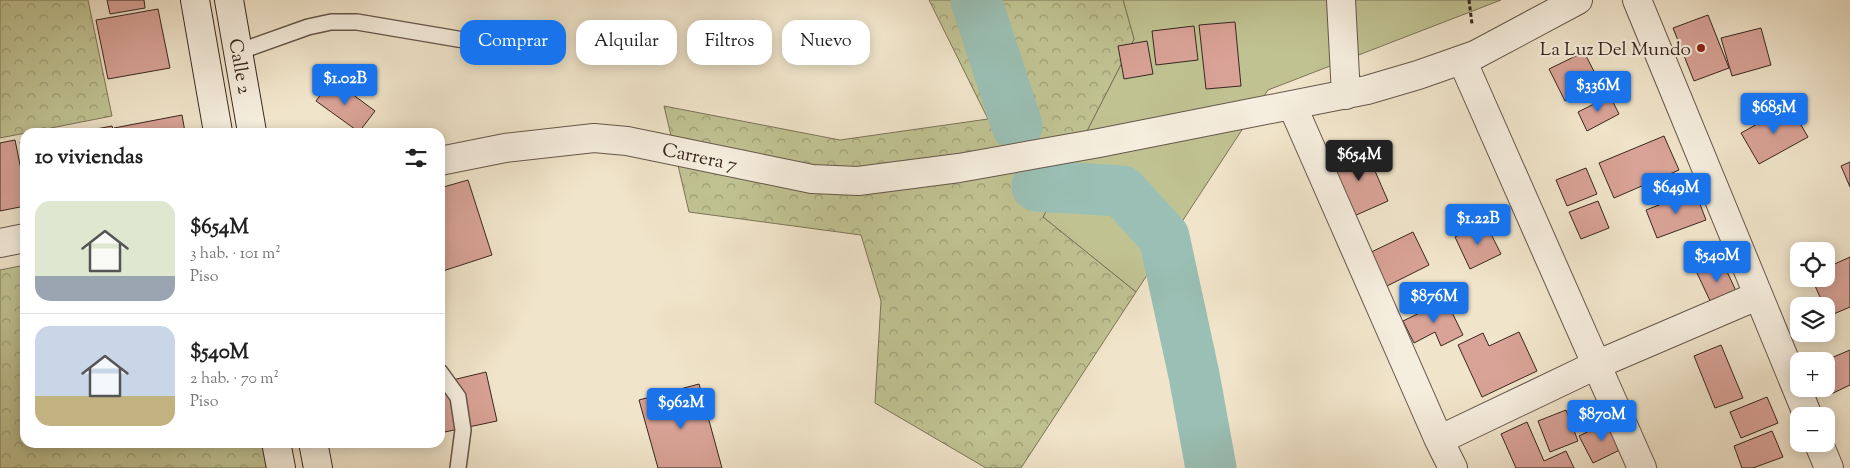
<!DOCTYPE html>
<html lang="es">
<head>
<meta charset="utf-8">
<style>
  body { margin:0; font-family:"Sorts Mill Goudy",serif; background:#f6f6f6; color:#222; height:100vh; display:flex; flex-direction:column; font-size:19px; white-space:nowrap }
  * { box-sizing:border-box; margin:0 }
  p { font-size:16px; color:#767676 }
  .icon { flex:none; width:28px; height:28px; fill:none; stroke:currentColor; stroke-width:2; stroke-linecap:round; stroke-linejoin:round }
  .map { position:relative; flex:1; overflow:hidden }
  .panel { position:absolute; left:20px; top:128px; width:425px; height:320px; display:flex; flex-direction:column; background:#fff; border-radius:15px; box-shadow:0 2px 12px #0003 }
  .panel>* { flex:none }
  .guide { position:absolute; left:460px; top:20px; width:475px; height:45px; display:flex; gap:10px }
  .tools { position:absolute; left:1790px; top:242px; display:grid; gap:10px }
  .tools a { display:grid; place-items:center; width:45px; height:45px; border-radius:10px; background:#fff; box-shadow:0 2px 12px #0003; font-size:25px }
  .price { position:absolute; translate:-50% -42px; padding:0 11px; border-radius:5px; background:#1a73e8; color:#fff; font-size:16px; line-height:32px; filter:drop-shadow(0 1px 2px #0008) }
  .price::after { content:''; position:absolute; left:50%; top:30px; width:15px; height:11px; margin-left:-8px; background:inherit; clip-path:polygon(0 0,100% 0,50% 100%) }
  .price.selected { background:#222; color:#fff }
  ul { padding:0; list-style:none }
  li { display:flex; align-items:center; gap:15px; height:125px; padding:0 15px }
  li+li { border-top:1px solid #e0e0e0 }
  li span { display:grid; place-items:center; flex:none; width:140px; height:100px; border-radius:15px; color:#555 }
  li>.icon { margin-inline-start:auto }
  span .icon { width:60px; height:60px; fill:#fffc; stroke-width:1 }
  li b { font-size:21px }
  h2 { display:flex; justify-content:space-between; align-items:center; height:60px; padding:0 15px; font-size:21px }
  .tag { padding:0 18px; border-radius:15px; background:#fff; box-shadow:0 2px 12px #0003; font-size:18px; line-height:45px }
  .tag.selected { background:#1a73e8; color:#fff }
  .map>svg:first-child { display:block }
  .grass { fill:#c0c292; stroke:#7c7459 }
  .forest { fill:url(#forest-crowns); stroke:#7c7459 }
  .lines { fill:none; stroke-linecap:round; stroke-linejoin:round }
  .river { stroke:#9abfb4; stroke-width:51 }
  .building { fill:#d8a296; stroke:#382720 }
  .service-casing { stroke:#66564a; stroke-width:18 }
  .minor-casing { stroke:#66564a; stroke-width:30 }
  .secondary-casing { stroke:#382720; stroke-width:30 }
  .path { stroke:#382720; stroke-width:3; stroke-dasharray:4 2.5; stroke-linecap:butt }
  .service { stroke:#f5eddd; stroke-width:15 }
  .minor { stroke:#f5eddd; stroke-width:28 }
  .secondary { stroke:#f5eddd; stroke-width:28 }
  .poi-dot { fill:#8f2418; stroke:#f5eddd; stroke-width:2 }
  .labels { text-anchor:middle; stroke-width:4.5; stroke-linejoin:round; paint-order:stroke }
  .poi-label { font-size:19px; fill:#382720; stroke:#f5eddd; text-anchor:end }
  .street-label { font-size:19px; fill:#382720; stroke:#f5eddd }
</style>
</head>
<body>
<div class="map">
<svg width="1850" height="468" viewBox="0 0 1850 468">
  <defs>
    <pattern id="forest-crowns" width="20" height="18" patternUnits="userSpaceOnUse" patternTransform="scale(1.25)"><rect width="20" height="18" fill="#c0c292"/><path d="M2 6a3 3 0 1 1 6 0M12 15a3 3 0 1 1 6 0" fill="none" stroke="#9d9e77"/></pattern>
  </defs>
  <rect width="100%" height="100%" fill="#f0e4ca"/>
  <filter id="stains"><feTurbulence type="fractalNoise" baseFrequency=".004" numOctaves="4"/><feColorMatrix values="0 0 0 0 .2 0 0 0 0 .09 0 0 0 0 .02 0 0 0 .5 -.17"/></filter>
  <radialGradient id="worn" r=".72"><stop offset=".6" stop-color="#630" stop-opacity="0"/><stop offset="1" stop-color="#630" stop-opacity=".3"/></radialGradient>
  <path class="grass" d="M1123,0H1501L1268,90L1136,292L1043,217L1134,39Z"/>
  <path class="forest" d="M0,0H88L112,116L0,138Z
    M929,0H1123L1134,39L1043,217L1136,292L1021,468H986L875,403L881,301L861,235L689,212L664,106L840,140L988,119Z
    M25,265V442L264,443L270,468H0V270Z"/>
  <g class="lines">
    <path class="river" d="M976,0L1017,126
      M1037,186L1122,191L1164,237L1194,375L1211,468"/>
  </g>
  <path class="building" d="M107,0H144L145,8L110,14Z
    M158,9L170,68L108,79L96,20Z
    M1708,15L1729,68L1694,81L1673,28Z
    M1235,22L1241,86L1206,89L1199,25Z
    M1194,26L1198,60L1156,65L1152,31Z
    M1761,28L1771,65L1732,76L1721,38Z
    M1147,41L1153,74L1124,79L1118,46Z
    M1584,52L1600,83L1565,101L1549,69Z
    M332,79L375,111L359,132L316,101Z
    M1610,96L1619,114L1587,131L1578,112Z
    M1790,106L1808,137L1759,164L1741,133Z
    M182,115L185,132H114V128Z
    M112,126L114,132H80Z
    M1664,136L1679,170L1614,198L1599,163Z
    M15,140L25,189V206L0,211V143Z
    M25,141V168L20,142Z
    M1365,148L1388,201L1354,216L1331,162Z
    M1850,162V187L1841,166Z
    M1586,168L1597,194L1567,206L1556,180Z
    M468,180L492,255L443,271L440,261V188Z
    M1695,191L1706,220L1657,238L1646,210Z
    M1598,201L1609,228L1581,239L1569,212Z
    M1485,222L1501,254L1470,269L1455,237Z
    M1413,232L1429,265L1379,290L1363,256Z
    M1850,257V307L1829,316L1826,306H1824L1812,279H1826V268Z
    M1722,261L1737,293L1712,305L1697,273Z
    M1446,300L1463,335L1441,346L1435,332L1414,343L1403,321Z
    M1519,332L1537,371L1482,397L1458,345L1483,333L1489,346Z
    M1721,345L1743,398L1715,408L1694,356Z
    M1850,350V385L1829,395L1826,389V361H1824Z
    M486,372L497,421L440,433V383Z
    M699,384L722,468H658L639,400Z
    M1767,397L1778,423L1741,438L1730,412Z
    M1566,410L1578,441L1550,452L1538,421Z
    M1612,420L1626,447L1593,463L1579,436Z
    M1527,422L1544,461L1566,451L1574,468H1516L1501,434Z
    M1772,431L1783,457L1753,468H1742L1734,446Z"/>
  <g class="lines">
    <g class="service-casing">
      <path id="service" d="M238,52L308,27L331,22H357L499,46
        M440,372L458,397L463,430L458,468"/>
    </g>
    <g class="minor-casing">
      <path id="minor" d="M1341,0L1346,95
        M1637,0L1808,416
        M1462,60L1642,468
        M1292,105L1439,440L1453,468
        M440,161L505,148L594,138L627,141L812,179L858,181L959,168L1099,143L1367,90L1418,75L1475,55L1578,0
        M0,243L25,238
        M1439,440L1596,365L1757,296
        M1819,444L1829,468"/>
    </g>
    <g class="secondary-casing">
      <path id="secondary" d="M195,0L218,132
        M229,0L252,132
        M276,442L281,468
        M313,442L318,468"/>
    </g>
    <path class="path" d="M1469,0L1472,24"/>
    <use href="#service" class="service"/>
    <use href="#minor" class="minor"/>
    <use href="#secondary" class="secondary"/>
  </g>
  <circle class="poi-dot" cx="1701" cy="48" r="5"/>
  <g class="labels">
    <g class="poi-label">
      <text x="1691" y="55">La Luz Del Mundo</text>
    </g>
    <g class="street-label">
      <text transform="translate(241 66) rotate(80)" y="7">Calle 2</text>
      <text transform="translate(700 156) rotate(12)" y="7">Carrera 7</text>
    </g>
  </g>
  <rect width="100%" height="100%" filter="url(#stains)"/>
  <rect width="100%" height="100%" fill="url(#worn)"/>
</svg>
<div class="tools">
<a><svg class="icon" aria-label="locate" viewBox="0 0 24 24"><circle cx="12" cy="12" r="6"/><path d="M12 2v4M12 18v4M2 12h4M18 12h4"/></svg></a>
<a><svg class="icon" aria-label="layers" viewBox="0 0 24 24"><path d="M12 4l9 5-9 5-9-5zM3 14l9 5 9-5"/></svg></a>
<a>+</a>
<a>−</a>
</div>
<b class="price" style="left:345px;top:106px">$1.02B</b>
<b class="price" style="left:1598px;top:113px">$336M</b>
<b class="price" style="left:1774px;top:135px">$685M</b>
<b class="price selected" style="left:1359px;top:182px">$654M</b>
<b class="price" style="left:1676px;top:215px">$649M</b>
<b class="price" style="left:1478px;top:246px">$1.22B</b>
<b class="price" style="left:1717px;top:283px">$540M</b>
<b class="price" style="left:1434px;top:324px">$876M</b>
<b class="price" style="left:681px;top:430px">$962M</b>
<b class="price" style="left:1602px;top:442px">$870M</b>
<div class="guide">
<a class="tag selected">Comprar</a>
<a class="tag">Alquilar</a>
<a class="tag">Filtros</a>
<a class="tag">Nuevo</a>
</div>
<section class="panel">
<h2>10 viviendas<svg class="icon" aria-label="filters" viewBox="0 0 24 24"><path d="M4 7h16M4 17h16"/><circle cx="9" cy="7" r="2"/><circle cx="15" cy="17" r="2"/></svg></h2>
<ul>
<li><span style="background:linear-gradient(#dfe7d0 75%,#9aa5b1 0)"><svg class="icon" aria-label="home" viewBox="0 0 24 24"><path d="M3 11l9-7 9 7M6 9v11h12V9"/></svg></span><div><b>$654M</b><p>3 hab. · 101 m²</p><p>Piso</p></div></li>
<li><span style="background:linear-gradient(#c9d6e8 70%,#c2b280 0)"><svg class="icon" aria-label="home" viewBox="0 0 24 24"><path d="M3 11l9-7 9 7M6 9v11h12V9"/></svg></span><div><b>$540M</b><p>2 hab. · 70 m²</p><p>Piso</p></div></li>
</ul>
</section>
</div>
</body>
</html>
